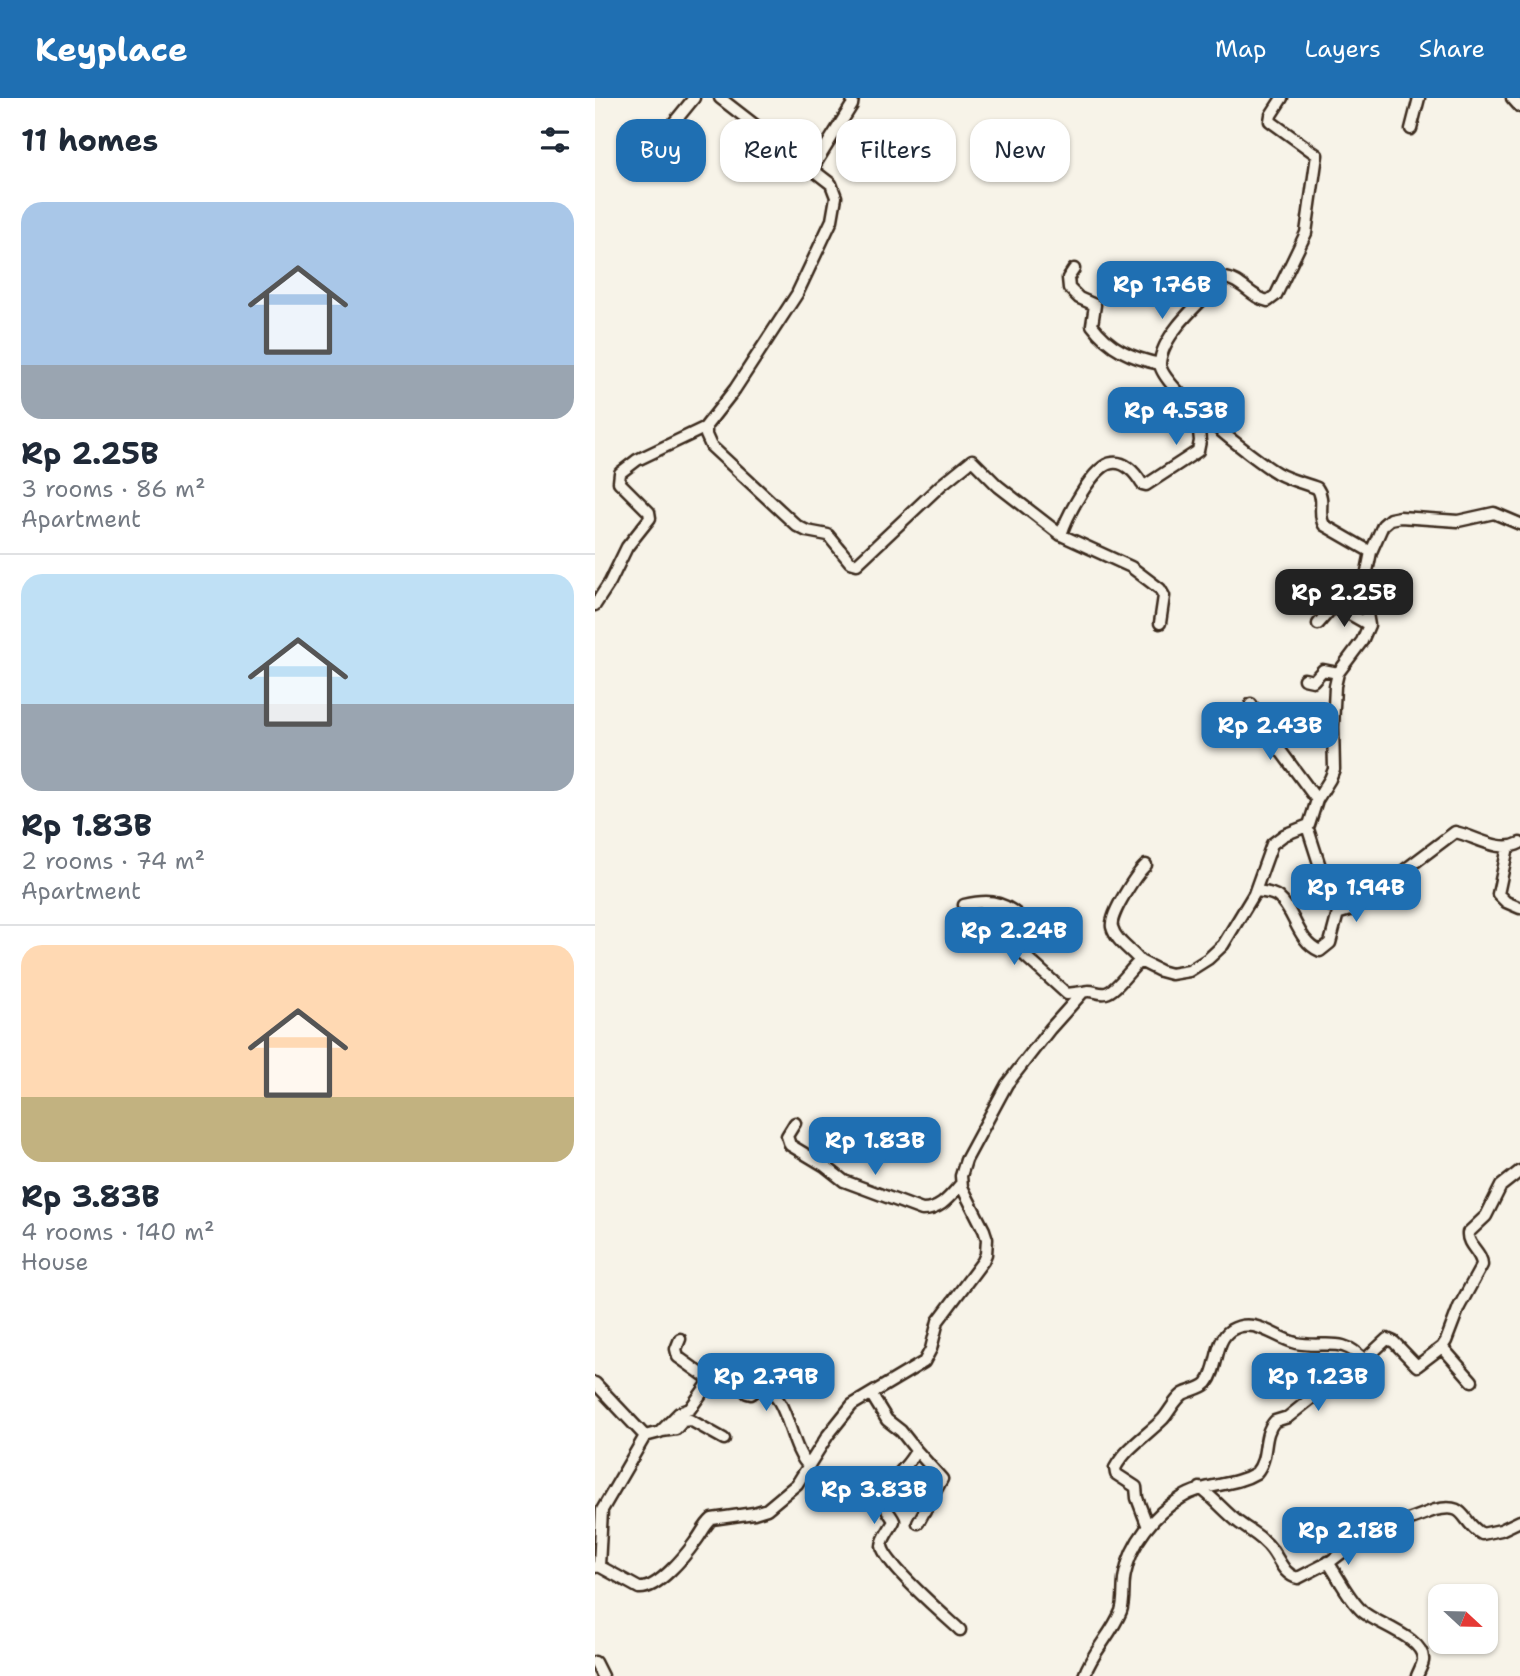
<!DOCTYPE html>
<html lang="en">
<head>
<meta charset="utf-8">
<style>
  body { margin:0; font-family:"Shantell Sans",sans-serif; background:#f2f2f3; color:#1f2937; height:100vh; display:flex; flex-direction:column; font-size:26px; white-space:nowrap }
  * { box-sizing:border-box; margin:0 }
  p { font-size:23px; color:#747a83 }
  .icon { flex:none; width:38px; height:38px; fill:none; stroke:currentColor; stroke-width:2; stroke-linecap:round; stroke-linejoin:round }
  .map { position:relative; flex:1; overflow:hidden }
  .side { display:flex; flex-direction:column; background:#fff; width:595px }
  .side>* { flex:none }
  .top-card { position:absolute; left:21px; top:21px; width:665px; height:63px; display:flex; gap:14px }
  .needle { width:46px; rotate:112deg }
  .fabs { position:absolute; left:833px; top:1486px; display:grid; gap:14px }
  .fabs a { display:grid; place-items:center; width:70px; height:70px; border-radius:14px; background:#fff; box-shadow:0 2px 5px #0004; font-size:35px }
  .price { position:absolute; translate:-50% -60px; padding:0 16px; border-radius:14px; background:#1f6fb2; color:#fff; font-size:23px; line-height:46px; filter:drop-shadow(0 2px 4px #0008) }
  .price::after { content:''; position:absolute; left:50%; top:42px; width:21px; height:16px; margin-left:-10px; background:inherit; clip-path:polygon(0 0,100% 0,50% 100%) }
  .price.active { background:#222; color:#fff }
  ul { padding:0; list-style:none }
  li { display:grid; align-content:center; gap:14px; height:371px; padding:0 21px }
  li+li { border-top:2px solid #e0e1e3 }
  li span { display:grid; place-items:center; height:217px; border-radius:21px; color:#555 }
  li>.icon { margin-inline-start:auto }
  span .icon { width:126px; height:126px; fill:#fffc; stroke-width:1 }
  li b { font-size:30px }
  h2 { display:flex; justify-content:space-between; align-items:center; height:84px; padding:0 21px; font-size:30px }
  .chip { padding:0 24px; border-radius:21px; background:#fff; box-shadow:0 2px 5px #0004; font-size:24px; line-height:63px }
  .chip.active { background:#1f6fb2; color:#fff }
  header { display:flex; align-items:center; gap:42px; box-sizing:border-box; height:98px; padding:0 35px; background:#1f6fb2; color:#fff }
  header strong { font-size:33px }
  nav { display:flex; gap:38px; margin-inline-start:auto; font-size:24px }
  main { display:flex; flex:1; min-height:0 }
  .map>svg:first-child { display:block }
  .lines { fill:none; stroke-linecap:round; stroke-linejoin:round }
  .minor-casing { stroke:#3b2a1e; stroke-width:15 }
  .minor { stroke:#f7f3e8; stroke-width:10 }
</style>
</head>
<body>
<header>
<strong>Keyplace</strong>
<nav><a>Map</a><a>Layers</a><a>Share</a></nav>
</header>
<main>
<section class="side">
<h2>11 homes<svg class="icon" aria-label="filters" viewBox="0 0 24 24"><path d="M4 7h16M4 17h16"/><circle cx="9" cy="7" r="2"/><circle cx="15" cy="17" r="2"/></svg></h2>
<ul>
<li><span style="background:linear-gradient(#a9c7e8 75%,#9aa5b1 0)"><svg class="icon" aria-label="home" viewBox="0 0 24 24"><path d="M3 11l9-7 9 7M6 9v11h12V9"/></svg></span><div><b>Rp 2.25B</b><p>3 rooms · 86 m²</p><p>Apartment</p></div></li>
<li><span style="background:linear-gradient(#bfe0f5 60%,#9aa5b1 0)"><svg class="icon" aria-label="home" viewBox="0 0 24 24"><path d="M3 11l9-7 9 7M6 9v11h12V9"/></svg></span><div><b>Rp 1.83B</b><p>2 rooms · 74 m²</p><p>Apartment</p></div></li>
<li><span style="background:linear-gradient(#ffd9b3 70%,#c2b280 0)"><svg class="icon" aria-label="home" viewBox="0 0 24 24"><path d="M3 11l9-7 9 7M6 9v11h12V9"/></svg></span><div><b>Rp 3.83B</b><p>4 rooms · 140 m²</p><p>House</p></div></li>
</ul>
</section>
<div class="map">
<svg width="925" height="1578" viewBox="0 0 925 1578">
  <rect width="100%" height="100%" fill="#f7f3e8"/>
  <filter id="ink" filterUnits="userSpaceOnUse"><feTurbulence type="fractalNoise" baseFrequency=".0143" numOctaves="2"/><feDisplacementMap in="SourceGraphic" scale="14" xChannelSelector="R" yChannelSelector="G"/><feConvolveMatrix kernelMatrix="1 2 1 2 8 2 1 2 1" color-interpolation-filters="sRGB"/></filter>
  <g filter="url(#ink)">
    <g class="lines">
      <g class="minor-casing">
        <path id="minor" d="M125,0L236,86L241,99L237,122L202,196L140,291L111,328V337L116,348L202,428L212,433L233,437L255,464L262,466L346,387L377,362L403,388L466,437L536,469L565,491L569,498L565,525
          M687,0L676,17L675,23L722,57L711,135L681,197L673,203C656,200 646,181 629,180C609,201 567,235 565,265C564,288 660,362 682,375C694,382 709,385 722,390C731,402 722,415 729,427L776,454
          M917,0L925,9
          M816,31L824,0
          M59,49L99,0
          M217,71L257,7L258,0
          M479,171L473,180L474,190L484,200L500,207L497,227C514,250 536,260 565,266
          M466,437C471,420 498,367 517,365C531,363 541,376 547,386L551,387L603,353L605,343L602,312
          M0,507L15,484L32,449L55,420L54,414L24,384L25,375L42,362L109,330
          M723,526L735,512L744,510L774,527
          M709,581L718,583L728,572L743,575
          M656,606L679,644L722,702
          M712,728L738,809L745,815L758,811L860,734C880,738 905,756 925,745
          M913,749L903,796L911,804L925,810
          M661,793C668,794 677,794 683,799C701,814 701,842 725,853L735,845L743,815
          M369,807C391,802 405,802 423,817L425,844L430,858L472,896L488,894
          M545,863C537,852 521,844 517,829C514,817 542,775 551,767
          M200,1025L192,1038L195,1047L230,1068L249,1083L327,1112C346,1112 355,1098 366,1086
          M847,1249L877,1283
          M130,1266L152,1295L156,1296L166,1289C194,1294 194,1351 214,1368
          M0,1285L50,1338L7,1412L4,1468
          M276,1296L292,1322L306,1333L321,1352C314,1371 288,1382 291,1408C292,1414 297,1418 299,1423C296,1430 287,1440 287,1448C290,1466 349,1517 365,1532
          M67,1333L81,1331L88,1323L95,1322L129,1341
          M50,1338L65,1334L84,1315L95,1311L113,1286L111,1279L83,1259L81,1251L85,1241
          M321,1352L347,1381L323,1425
          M605,1390C619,1400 629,1413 643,1424C655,1433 669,1440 677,1452C685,1463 689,1477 703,1480L736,1463L767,1439L840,1412C873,1404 865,1424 887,1436L906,1432L925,1423
          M553,1429L542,1400L541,1389L521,1376L520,1370C531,1350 552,1337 568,1321C575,1313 579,1303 588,1296C595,1292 606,1291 612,1285C624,1270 619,1243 636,1232C659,1218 680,1240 701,1245C730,1251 747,1237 770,1263
          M733,1464C744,1480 753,1500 767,1513C779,1525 831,1540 828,1563C827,1568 824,1573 822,1578
          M0,1469L4,1468L44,1490C62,1492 90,1458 100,1444C106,1437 109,1428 117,1421L159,1415L172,1411L202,1386L233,1337L257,1307L329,1264L336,1251L343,1223L388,1163L391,1156L392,1141L389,1132L367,1089L366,1078L371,1062L412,986L455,931L488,894C497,890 502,897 511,895C521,893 536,870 545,863L565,873L576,876L594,873L613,861L628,847L659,796L677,746L689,737L714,727L722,702L735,681L739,671L738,629L740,588L743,575L767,543L774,527L768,493L776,454L788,427L795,421L805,419L863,423L899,415L925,426
          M0,1564L7,1578
          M489,1578C497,1554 517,1536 526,1513C530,1502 527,1488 530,1476C536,1445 559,1416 586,1400C609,1385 638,1389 661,1375C675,1359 666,1338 680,1323L693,1319L728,1291L750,1280L792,1241L799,1244L822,1268L847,1249L851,1243L864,1209L887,1167C887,1154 872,1148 873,1135L891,1118L906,1088L925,1073"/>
      </g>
      <use href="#minor" class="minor"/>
    </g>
  </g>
</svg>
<div class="fabs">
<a><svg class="needle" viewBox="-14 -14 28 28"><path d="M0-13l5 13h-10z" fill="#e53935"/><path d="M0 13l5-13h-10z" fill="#747a83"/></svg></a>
</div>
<b class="price" style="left:567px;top:223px">Rp 1.76B</b>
<b class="price" style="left:581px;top:349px">Rp 4.53B</b>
<b class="price active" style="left:749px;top:531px">Rp 2.25B</b>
<b class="price" style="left:675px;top:664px">Rp 2.43B</b>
<b class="price" style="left:761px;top:826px">Rp 1.94B</b>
<b class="price" style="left:419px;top:869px">Rp 2.24B</b>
<b class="price" style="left:280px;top:1079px">Rp 1.83B</b>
<b class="price" style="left:171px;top:1315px">Rp 2.79B</b>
<b class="price" style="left:723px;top:1315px">Rp 1.23B</b>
<b class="price" style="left:279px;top:1428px">Rp 3.83B</b>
<b class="price" style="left:753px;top:1469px">Rp 2.18B</b>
<div class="top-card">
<a class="chip active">Buy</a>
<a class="chip">Rent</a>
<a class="chip">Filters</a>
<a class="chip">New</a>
</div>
</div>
</main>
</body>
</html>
